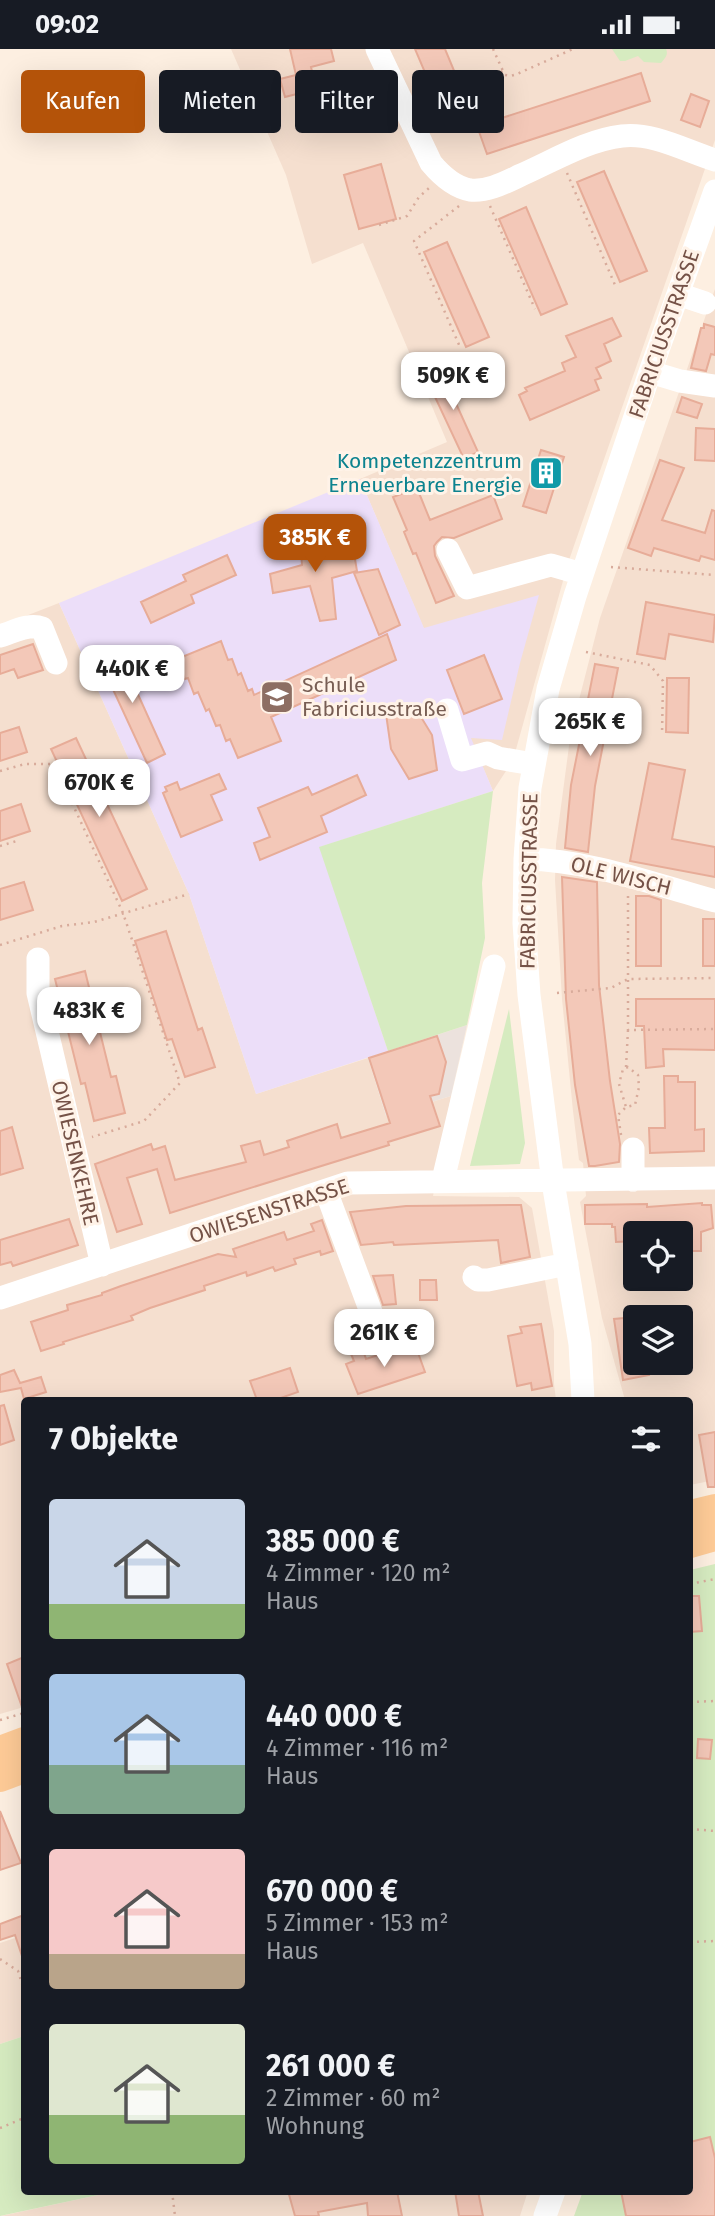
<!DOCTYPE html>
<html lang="de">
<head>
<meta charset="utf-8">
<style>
  body { margin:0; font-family:"Fira Sans",sans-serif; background:#20242c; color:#f1f3f6; height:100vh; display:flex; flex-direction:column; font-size:26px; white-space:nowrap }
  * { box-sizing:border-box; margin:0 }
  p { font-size:23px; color:#9ea1a6 }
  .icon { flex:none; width:38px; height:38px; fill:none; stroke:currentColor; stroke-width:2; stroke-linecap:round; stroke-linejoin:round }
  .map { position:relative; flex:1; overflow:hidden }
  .details { position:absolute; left:21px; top:1348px; width:672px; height:798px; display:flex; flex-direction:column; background:#171b24; border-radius:7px; box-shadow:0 7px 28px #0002 }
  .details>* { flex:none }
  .hud { position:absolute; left:21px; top:21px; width:674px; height:63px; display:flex; gap:14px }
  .fabs { position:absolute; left:623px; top:1172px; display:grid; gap:14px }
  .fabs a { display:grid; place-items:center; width:70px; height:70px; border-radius:7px; background:#171b24; box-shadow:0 7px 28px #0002; font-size:35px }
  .price { position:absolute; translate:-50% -60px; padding:0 16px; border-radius:14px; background:#fff; color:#222; font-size:23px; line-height:46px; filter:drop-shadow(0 2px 4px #0008) }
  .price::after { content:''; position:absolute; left:50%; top:42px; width:21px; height:16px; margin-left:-10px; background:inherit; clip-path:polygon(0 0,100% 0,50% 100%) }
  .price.active { background:#b45309; color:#fff }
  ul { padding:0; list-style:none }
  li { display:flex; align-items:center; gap:21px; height:175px; padding:0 28px }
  li span { display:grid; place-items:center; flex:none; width:196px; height:140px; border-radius:7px; color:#555 }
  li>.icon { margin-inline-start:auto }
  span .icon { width:84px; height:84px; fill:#fffc; stroke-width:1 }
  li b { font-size:30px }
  h2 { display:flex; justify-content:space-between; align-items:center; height:84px; padding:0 28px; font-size:30px }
  .chip { padding:0 24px; border-radius:7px; background:#171b24; box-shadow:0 7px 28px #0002; font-size:24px; line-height:63px }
  .chip.active { background:#b45309; color:#fff }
  .status { display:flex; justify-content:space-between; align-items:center; height:49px; padding:0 35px; background:#171b24; direction:ltr }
  .status svg { height:19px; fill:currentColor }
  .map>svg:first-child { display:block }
  .residential { fill:#f5dfcf; fill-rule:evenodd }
  .industrial { fill:#ece2dd }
  .education { fill:#ecdef9 }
  .green { fill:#d6ebc0 }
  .building { fill:#f3c8b8; stroke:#e7ac98; stroke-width:2 }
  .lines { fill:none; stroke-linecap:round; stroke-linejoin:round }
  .path { stroke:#d8ab9b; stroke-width:2.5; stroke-dasharray:2 5; stroke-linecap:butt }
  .minor { stroke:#fff; stroke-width:23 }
  .major { stroke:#fecb97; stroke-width:30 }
  .labels { text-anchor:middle; stroke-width:6; stroke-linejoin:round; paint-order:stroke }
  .street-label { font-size:21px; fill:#755247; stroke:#fff3e8 }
  .culture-label { font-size:21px; fill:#0d838f; stroke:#fff3e8; text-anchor:end }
  .education-label { font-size:21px; fill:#785e54; stroke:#fff3e8; text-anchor:start }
</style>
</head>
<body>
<div class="status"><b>09:02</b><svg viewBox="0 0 49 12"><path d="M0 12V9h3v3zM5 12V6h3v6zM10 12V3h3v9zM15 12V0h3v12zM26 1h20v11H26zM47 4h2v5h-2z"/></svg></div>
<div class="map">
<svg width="715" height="2167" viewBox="0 0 715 2167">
  <rect width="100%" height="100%" fill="#fdefe1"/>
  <path class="residential" d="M231,0H715V91L568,514L513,711L493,742L360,430L447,393L363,194L312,215L286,126Z
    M715,240V1431L690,1436V1351H625L602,1269L580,1153L586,1147L583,1114L579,1111L573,1062L562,950L555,831L556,795L571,682L600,569ZM635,1185H681V1230H635ZM635,1269H681V1314H635Z
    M59,554L189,845L256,1045L368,1009L386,1067L451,1047L433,1147L519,1148L532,1159L554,1282V1335L556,1351H24V1658L0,1665V577Z
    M24,1886V1987L0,1995V1894Z
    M117,2142H528L520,2167H1Z"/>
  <path class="industrial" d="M467,976L451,1047L386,1067L368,1009Z"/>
  <path class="education" d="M360,430L424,579L539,546L520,614L502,691L471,689L493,742L320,798L388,1002L256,1045L189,845L59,554Z"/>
  <path class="green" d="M604,0H666C669,6 664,10 661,14L644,13L638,7L625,12H620L612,0Z
    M493,742L482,834L485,889L467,976L388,1002L319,798Z
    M509,960L525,1094L520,1115L470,1117Z
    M715,1515V2167H574L583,2142H690V1521Z
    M24,1987V2142H117L0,2167V1995Z"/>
  <path class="building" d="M290,0H331L334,12L311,18L316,40L285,48L280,30L296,26Z
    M415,0H445L460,36L435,47Z
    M641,24L650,52L487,105L477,77Z
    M691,45L709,52L700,78L681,71Z
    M381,115L396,170L359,180L344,126Z
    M604,122L647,222L620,233L577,133Z
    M526,158L567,255L541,266L499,170Z
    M447,193L489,288L466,298L424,203Z
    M612,269L621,287L604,295L611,312L596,319L601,329L595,331L599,341L530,371L519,346L527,342L525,339L565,322L562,314L576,308L566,287Z
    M704,275L715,278V306L711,305L706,322L691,319L701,279H704Z
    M457,320L462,333L449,339L478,403L464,410L428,333Z
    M682,348L702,355L697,369L677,363Z
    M696,379L715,380V412L695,411Z
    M541,401L564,408L546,464L523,457Z
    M660,411L684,419L662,471L705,484L712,461L715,462V511L701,507L699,512L654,499L651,507L628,499Z
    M417,439L430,471L493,446L502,470L454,489L442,488L437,493L434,497L435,507L454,547L436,554L416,504L413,505L404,483L407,481L393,448Z
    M316,479L323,507L325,508L354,504L357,522L332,529L336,570L320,572L310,537L273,544L270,525L302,516L299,480Z
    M227,506L236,526L191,546L194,554L151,574L141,553L186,532L183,526Z
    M378,520L400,576L379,586L354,524Z
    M646,553L715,566L713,593L669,585L665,610L637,605Z
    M387,585L396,611L271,668L281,692L238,709L230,690L226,692L220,676L216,677L209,660L206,662L198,643L194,645L188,629L185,630L177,610L221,592L228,611L232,610L238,626L241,624L248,642L252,640L254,646Z
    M33,595L43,621L18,629L14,620L0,625V606Z
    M117,599L165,705L147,714L98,608Z
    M484,606L502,650L464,665L447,621Z
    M595,615L618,619L595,737L588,803L565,799L571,736Z
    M667,629H689L688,684L666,683Z
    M413,655L432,686L437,721L409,730L391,700L386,665Z
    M19,678L27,703L0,712V684Z
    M76,689L147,840L122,852L51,700Z
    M649,714L685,721L672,790L715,798V828L630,812Z
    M219,725L226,740L211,746L222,771L181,788L163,744L167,742L165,738L177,733L180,741Z
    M357,726L366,746L321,767L327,783L260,811L254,794L270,788L258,759L308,738L312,746Z
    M21,755L30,782L0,792V762Z
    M562,828L597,833L599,936L610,1032L620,1095L619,1113L595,1117H589L575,1036L566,950Z
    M24,833L33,861L0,871V840Z
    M636,847H649L661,851V917H636Z
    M703,870H715V917H703Z
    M166,882L198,981L202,979L215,1018L185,1028L172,990L167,991L135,892Z
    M85,922L111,1028L116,1027L125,1064L94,1072L85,1034L81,1035L55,930Z
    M636,950H715V1001L663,1000L664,1017L646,1019L644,977H636Z
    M437,987L446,1013L439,1045L430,1047L440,1077L388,1093L389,1096L170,1164L157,1120L127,1129L142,1175L117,1183L95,1115L151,1095L153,1101L165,1097L175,1131L246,1113L241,1097L260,1092L264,1106L289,1098L287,1092L337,1075L341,1089L390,1074L369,1009Z
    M664,1027H678V1033H695V1081L704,1080V1102L650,1104L649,1079H665Z
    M12,1078L23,1119L0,1126V1082Z
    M702,1154V1156H711L713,1179L701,1183V1202H687V1177L643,1179V1185H635V1192L616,1193L615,1178H612V1175H585V1156L647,1155V1158Z
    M521,1156L530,1208L501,1214L498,1191L394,1196L393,1193L361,1196L350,1163L406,1157Z
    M69,1170L78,1196L13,1217L11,1213L0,1216V1191Z
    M322,1171L333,1202L321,1206L320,1202L294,1210L296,1215L275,1222L273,1218L247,1227L246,1223L204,1237L205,1241L150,1259L131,1267L133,1271L63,1293L64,1295L41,1302L31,1273L68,1261L67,1256L102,1246V1244L121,1237L218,1205L236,1208L233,1200L284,1183L287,1191L314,1182L311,1175Z
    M393,1226L396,1255L383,1256L373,1227Z
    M420,1231H436L437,1251H420Z
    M635,1268V1314H647L649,1326L623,1331L614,1270Z
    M541,1275L552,1337L532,1341L531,1334L517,1337L508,1287L522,1284L520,1278Z
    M406,1297L408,1304L417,1301L425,1323L358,1345L346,1315L354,1312L351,1305L363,1301L366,1310Z
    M290,1319L298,1343L275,1351H257L250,1332Z
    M14,1321L20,1334L41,1328L46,1343L24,1350L21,1339L0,1343V1326Z
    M4,1356L14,1391L0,1396V1357Z
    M715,1383V1438H708L699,1386Z
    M690,1547H699L702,1582L690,1583Z
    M24,1608V1658H22L7,1615Z
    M698,1690L712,1691L710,1710L697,1709Z
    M0,1762L21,1814L0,1821Z
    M24,1866V1907H22L15,1886L0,1891V1875Z
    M710,2088L715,2109V2167H626L621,2142H690V2093Z
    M288,2142H397L402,2167H368L367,2154L318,2163L319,2167H295Z
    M455,2142H478L483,2167H459Z"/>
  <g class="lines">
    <path class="path" d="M493,0L503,22
      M479,31L486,38L491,47L488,58
      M424,57L503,22L505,26L511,27L517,25L573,0
      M567,124L615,236
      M459,157L414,192L460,298
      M490,157L535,260
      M379,176L407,167L419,148L429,139
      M611,518L715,526
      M586,603L650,616L663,632L662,686
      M0,722L25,715H54L123,864L180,1034L144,1072L92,1088
      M0,797L20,791
      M628,847V981L715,980
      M0,896L62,877L94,873L189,845
      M557,944L611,939L628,930L715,929
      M626,1018L628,981
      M621,1086L618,1066L626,1058L635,1056L639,1038L638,1026L628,1018L623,1020L619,1035L626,1058
      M690,1535L715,1530
      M690,1653L715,1652
      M0,1671L24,1664
      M690,1780L715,1782
      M690,1893L715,1892
      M0,1910L18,1922L24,1941
      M0,2079L24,2069
      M172,2142L175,2167"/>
    <path class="minor" d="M377,0L431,114C441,126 454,138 470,141C488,143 506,133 521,126C553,112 587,91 622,87C652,83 686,102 715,111
      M678,245L705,254
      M650,323L680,332L715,337
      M448,501L467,539L551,516L582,525
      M0,587C13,583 29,574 42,579L56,614
      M447,661L462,711L487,704L498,709L533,715
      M525,810C590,811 653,835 715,852
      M38,910V944L102,1216
      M633,1100V1131
      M443,1131L494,917
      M326,1142L377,1279
      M474,1228L478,1231H488L567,1215
      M0,1249L348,1134L715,1129
      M583,1351L580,1295L553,1133L529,946L524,874L525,810L530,739L548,640L575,547L650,323L715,142
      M545,2167L554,2142"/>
    <path class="major" d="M690,1466L715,1460
      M690,1494L715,1487
      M0,1702L24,1693
      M0,1728L24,1719"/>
  </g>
  <defs>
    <g id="building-square" transform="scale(1.75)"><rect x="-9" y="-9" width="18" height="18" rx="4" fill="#0f9aa8" stroke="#fff3e8"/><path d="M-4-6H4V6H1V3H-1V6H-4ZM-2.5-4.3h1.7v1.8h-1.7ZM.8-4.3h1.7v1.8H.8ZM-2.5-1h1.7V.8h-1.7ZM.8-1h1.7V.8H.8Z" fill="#fff"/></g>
    <g id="school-square" transform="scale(1.75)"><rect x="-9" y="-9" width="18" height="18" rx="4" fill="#8d6e63" stroke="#fff3e8"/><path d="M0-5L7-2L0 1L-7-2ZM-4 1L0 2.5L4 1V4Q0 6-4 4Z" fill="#fff"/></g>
  </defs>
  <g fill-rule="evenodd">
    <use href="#building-square" x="546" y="424"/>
    <use href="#school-square" x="277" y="648"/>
  </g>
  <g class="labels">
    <g class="street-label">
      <text transform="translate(664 285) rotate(-71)" y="7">FABRICIUSSTRASSE</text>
      <text transform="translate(621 827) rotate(14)" y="7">OLE WISCH</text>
      <text transform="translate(529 832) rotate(-89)" y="7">FABRICIUSSTRASSE</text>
      <text transform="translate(75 1104) rotate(77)" y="7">OWIESENKEHRE</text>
      <text transform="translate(269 1162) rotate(-18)" y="7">OWIESENSTRASSE</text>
    </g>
    <g class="culture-label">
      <text x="522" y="419">Kompetenzzentrum<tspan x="522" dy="24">Erneuerbare Energie</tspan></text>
    </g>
    <g class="education-label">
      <text x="302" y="643">Schule<tspan x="302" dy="24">Fabriciusstraße</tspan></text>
    </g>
  </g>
</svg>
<div class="fabs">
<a><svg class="icon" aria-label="locate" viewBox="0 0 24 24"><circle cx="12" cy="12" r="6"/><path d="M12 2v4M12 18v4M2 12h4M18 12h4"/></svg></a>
<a><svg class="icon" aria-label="layers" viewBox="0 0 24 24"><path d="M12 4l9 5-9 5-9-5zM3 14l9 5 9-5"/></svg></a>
</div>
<b class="price" style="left:453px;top:363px">509K €</b>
<b class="price active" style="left:315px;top:525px">385K €</b>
<b class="price" style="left:132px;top:656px">440K €</b>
<b class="price" style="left:590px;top:709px">265K €</b>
<b class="price" style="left:99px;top:770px">670K €</b>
<b class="price" style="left:89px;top:998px">483K €</b>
<b class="price" style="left:384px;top:1320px">261K €</b>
<div class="hud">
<a class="chip active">Kaufen</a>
<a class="chip">Mieten</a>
<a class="chip">Filter</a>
<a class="chip">Neu</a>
</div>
<section class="details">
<h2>7 Objekte<svg class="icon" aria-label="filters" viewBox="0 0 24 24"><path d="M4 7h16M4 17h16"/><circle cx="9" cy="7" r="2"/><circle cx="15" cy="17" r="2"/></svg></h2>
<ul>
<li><span style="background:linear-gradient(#c9d6e8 75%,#8fb573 0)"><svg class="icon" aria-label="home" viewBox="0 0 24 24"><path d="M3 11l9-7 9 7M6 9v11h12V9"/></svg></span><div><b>385 000 €</b><p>4 Zimmer · 120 m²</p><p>Haus</p></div></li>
<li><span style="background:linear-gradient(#a9c7e8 65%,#7fa58c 0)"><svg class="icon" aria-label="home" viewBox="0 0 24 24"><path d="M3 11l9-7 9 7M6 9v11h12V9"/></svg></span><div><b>440 000 €</b><p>4 Zimmer · 116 m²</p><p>Haus</p></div></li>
<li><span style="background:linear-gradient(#f6c9c9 75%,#b9a48a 0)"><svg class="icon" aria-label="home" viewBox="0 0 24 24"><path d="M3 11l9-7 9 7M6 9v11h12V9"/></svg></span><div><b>670 000 €</b><p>5 Zimmer · 153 m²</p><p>Haus</p></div></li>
<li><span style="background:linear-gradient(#dfe7d0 65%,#8fb573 0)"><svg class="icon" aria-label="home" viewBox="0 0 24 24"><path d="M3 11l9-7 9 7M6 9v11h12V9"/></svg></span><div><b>261 000 €</b><p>2 Zimmer · 60 m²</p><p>Wohnung</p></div></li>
</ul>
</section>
</div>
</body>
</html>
